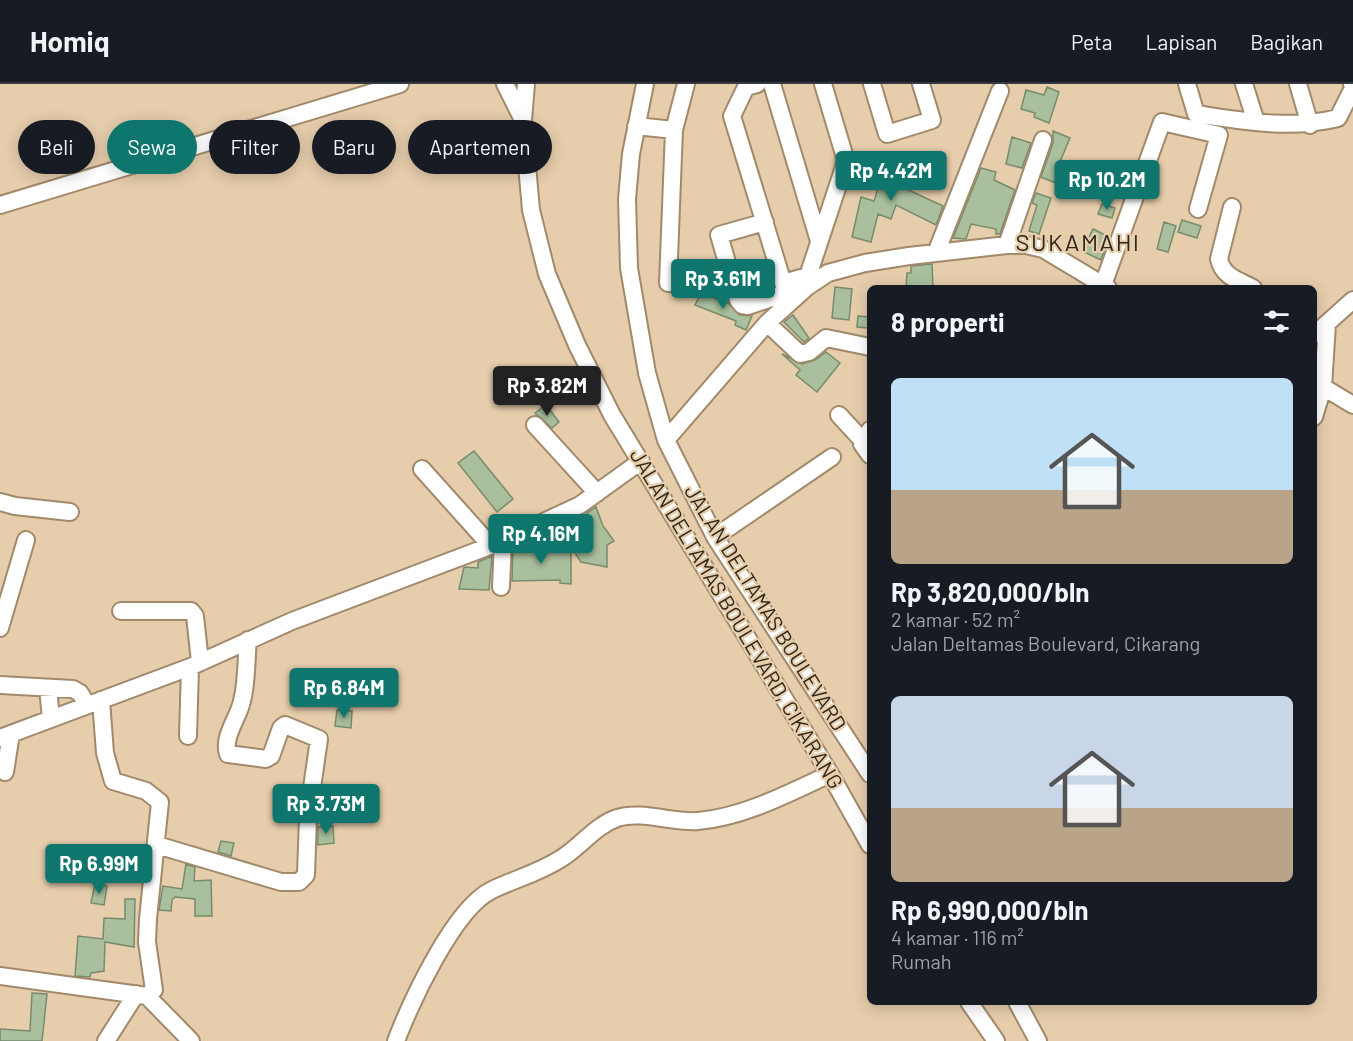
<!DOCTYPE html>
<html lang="id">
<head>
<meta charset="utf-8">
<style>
  body { margin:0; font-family:Barlow,sans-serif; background:#20242c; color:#f1f3f6; height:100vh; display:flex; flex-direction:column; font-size:22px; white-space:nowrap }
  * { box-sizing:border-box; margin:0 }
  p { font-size:20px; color:#9ea1a6 }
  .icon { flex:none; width:33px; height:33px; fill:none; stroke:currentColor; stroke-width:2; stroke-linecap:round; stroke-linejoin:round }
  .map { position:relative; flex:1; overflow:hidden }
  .drawer { position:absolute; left:867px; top:201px; width:450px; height:720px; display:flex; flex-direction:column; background:#171b24; border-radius:9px; box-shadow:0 3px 15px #0003 }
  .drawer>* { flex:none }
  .hud { position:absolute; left:18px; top:36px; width:570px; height:54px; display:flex; gap:12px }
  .price { position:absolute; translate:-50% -51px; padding:0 14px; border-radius:6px; background:#0f766e; color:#fff; font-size:20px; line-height:39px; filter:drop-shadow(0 2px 3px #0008) }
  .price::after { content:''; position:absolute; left:50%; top:36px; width:18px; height:14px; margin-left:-9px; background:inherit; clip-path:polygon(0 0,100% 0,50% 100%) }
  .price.current { background:#222; color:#fff }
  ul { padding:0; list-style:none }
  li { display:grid; align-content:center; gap:12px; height:318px; padding:0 24px }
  li span { display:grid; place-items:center; height:186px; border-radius:9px; color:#555 }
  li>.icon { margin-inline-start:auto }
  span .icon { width:108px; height:108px; fill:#fffc; stroke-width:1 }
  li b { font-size:26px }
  h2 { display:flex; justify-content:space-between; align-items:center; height:72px; padding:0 24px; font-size:26px }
  .tag { padding:0 21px; border-radius:27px; background:#171b24; box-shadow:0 3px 15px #0003; font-size:21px; line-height:54px }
  .tag.current { background:#0f766e; color:#fff }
  header { display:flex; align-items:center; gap:36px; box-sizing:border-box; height:84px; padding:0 30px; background:#171b24; border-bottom:2px solid #363941 }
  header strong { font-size:28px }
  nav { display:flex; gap:33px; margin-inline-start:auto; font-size:21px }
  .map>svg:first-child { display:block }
  .building { fill:#a9bf9d; stroke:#778c6c; stroke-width:1.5 }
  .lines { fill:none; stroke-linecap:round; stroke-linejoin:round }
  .minor-casing { stroke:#a1896a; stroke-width:20 }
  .minor { stroke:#fff; stroke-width:16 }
  .labels { text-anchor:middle; stroke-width:4.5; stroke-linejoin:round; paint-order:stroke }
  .street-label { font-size:21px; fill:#2f2619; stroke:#e6cdac }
  .quarter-label { font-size:24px; letter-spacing:1.5px; fill:#2f2619; stroke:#e6cdac }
</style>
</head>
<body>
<header>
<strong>Homiq</strong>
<nav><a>Peta</a><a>Lapisan</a><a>Bagikan</a></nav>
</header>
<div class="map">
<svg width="1353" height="957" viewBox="0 0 1353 957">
  <rect width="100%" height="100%" fill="#e6cdac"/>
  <path class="building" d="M1047,3L1059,8L1049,39L1034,33L1035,29L1021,25L1026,6L1044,11Z
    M1053,47L1070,54L1057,85L1063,87L1058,100L1041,93L1053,59Z
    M1012,53L1031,59L1022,84L1006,80Z
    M874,72L889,77L885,87L905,92L902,103L943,122L936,141L896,121L891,135L878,130L871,158L852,153L861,113L874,117L881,95L868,90Z
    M981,84L996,88L994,96L1015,106L1000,150H996V145L971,140L966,155L953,154Z
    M1036,109L1051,114L1039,150L1029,147L1037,121L1032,119Z
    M1102,120L1115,124L1112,134L1098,130Z
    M1182,136L1201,142L1197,154L1178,148Z
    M1164,138L1176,142L1168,168L1157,165Z
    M1093,145L1109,153L1101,176L1082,167Z
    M932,180L933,204H906L907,189H911V182Z
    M835,203L852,205L849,236L832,234Z
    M701,209L728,219L740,231L752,232L746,246L735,241L736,237L695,221Z
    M793,231L809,254L804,258L784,238Z
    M858,232L869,233L868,244L857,243Z
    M826,268L840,279L817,308L796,291L800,286L782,270L802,280L815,276Z
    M546,321L559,338L552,344L535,329Z
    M474,367L513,415L497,428L458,379Z
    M596,423L603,442L614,457L607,461V483L581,478L568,458L591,441L587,429Z
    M519,461L533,462L532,465L571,468V500L560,499V496L512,497L513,464Z
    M492,472L489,506L459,505L464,483L478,484V478Z
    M337,626L352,627L351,644L335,642Z
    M333,742L334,759L318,761V743Z
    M221,757L234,759L231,772L218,768Z
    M186,780L195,783L194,797L211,796L212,832H195V815L175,813L172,816L171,827L159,826L163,802L182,805Z
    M95,800L107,802L104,821L91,819Z
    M125,815H135L134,863L105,858L104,887L91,889L90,893L75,892L78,852L103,855L104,834L125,835Z
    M32,909L47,910L42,957H0V945L30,947Z"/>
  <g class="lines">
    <g class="minor-casing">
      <path id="minor" d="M505,0L523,36
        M526,0L523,36L531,126L547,190L577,261L612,331L830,690L870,761
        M645,0L631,70L627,115L629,184L647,289L666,356L715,453L870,690
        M686,0L674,46L668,199L696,200
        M757,0L746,3L732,32L783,199
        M772,0L819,157
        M872,0L887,50L932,36L921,0
        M1187,0L1196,30C1244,37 1290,46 1338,34L1353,4L1352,0
        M1244,0L1256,38
        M1298,0L1310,41
        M636,42L674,46
        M0,121L400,0
        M1232,123L1219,175C1223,193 1238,196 1253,204
        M765,138L719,151L738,216L742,221L748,222L786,209L783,199L808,192L846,77L823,0
        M1007,161L1043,56
        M936,169L1000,7
        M1103,201L1162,38L1219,51L1198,125
        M767,239L800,270L809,268L826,254L870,263
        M1314,251L1353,216
        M1323,303L1353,321
        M839,331L862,356
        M1314,333L1323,303L1327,240
        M535,341L597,409
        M870,346L862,360L870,371
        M666,356L767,239L807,203L828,189L865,179L909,172L1007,161H1026L1043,165L1108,204
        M422,385L491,462
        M0,418L15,422L70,428
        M715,453L832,373
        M501,503L503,457
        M121,527H191L195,532L200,578
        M0,544L26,456
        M0,601L73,605L80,609L87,621
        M48,604L51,635
        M188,652L190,583
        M0,654L190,583L292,537L503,457L580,421L641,377
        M5,688L11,650
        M157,761L281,798H299L306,791L308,732L319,655L285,641L281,644L271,672L266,675L228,670C222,653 239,633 242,617C247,598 246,576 248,556
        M0,892L147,912L154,906L147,858L148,835L160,718L146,707L113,697L105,669L101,616
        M147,912L191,957
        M969,918L996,957
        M1017,918L1038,957
        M106,957L136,910
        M396,957C411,918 454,824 492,806C517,794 537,790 562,774C581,762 595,742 617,734C642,726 672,739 698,737C744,733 789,709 830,690"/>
    </g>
    <use href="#minor" class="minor"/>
  </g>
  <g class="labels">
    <g class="street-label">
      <text transform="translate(765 524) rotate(58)" y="7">JALAN DELTAMAS BOULEVARD</text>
      <text transform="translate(736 535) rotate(59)" y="7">JALAN DELTAMAS BOULEVARD, CIKARANG</text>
    </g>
    <g class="quarter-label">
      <text x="1078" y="167">SUKAMAHI</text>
    </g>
  </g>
</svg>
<b class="price" style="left:891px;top:118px">Rp 4.42M</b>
<b class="price" style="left:1107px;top:127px">Rp 10.2M</b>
<b class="price" style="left:723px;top:226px">Rp 3.61M</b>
<b class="price current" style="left:547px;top:333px">Rp 3.82M</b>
<b class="price" style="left:541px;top:481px">Rp 4.16M</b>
<b class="price" style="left:344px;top:635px">Rp 6.84M</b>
<b class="price" style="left:326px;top:751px">Rp 3.73M</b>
<b class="price" style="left:99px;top:811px">Rp 6.99M</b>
<div class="hud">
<a class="tag">Beli</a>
<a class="tag current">Sewa</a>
<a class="tag">Filter</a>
<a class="tag">Baru</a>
<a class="tag">Apartemen</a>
</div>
<section class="drawer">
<h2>8 properti<svg class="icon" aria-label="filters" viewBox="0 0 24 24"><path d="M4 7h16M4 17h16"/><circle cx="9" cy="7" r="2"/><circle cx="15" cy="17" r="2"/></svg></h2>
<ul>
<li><span style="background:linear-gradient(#bfe0f5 60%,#b9a48a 0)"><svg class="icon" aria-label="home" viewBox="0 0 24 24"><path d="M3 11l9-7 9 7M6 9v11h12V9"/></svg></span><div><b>Rp 3,820,000/bln</b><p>2 kamar · 52 m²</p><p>Jalan Deltamas Boulevard, Cikarang</p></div></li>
<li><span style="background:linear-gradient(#c9d6e8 60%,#b9a48a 0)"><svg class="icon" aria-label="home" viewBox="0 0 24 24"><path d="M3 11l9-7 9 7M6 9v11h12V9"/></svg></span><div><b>Rp 6,990,000/bln</b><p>4 kamar · 116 m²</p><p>Rumah</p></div></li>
</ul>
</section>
</div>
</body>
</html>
